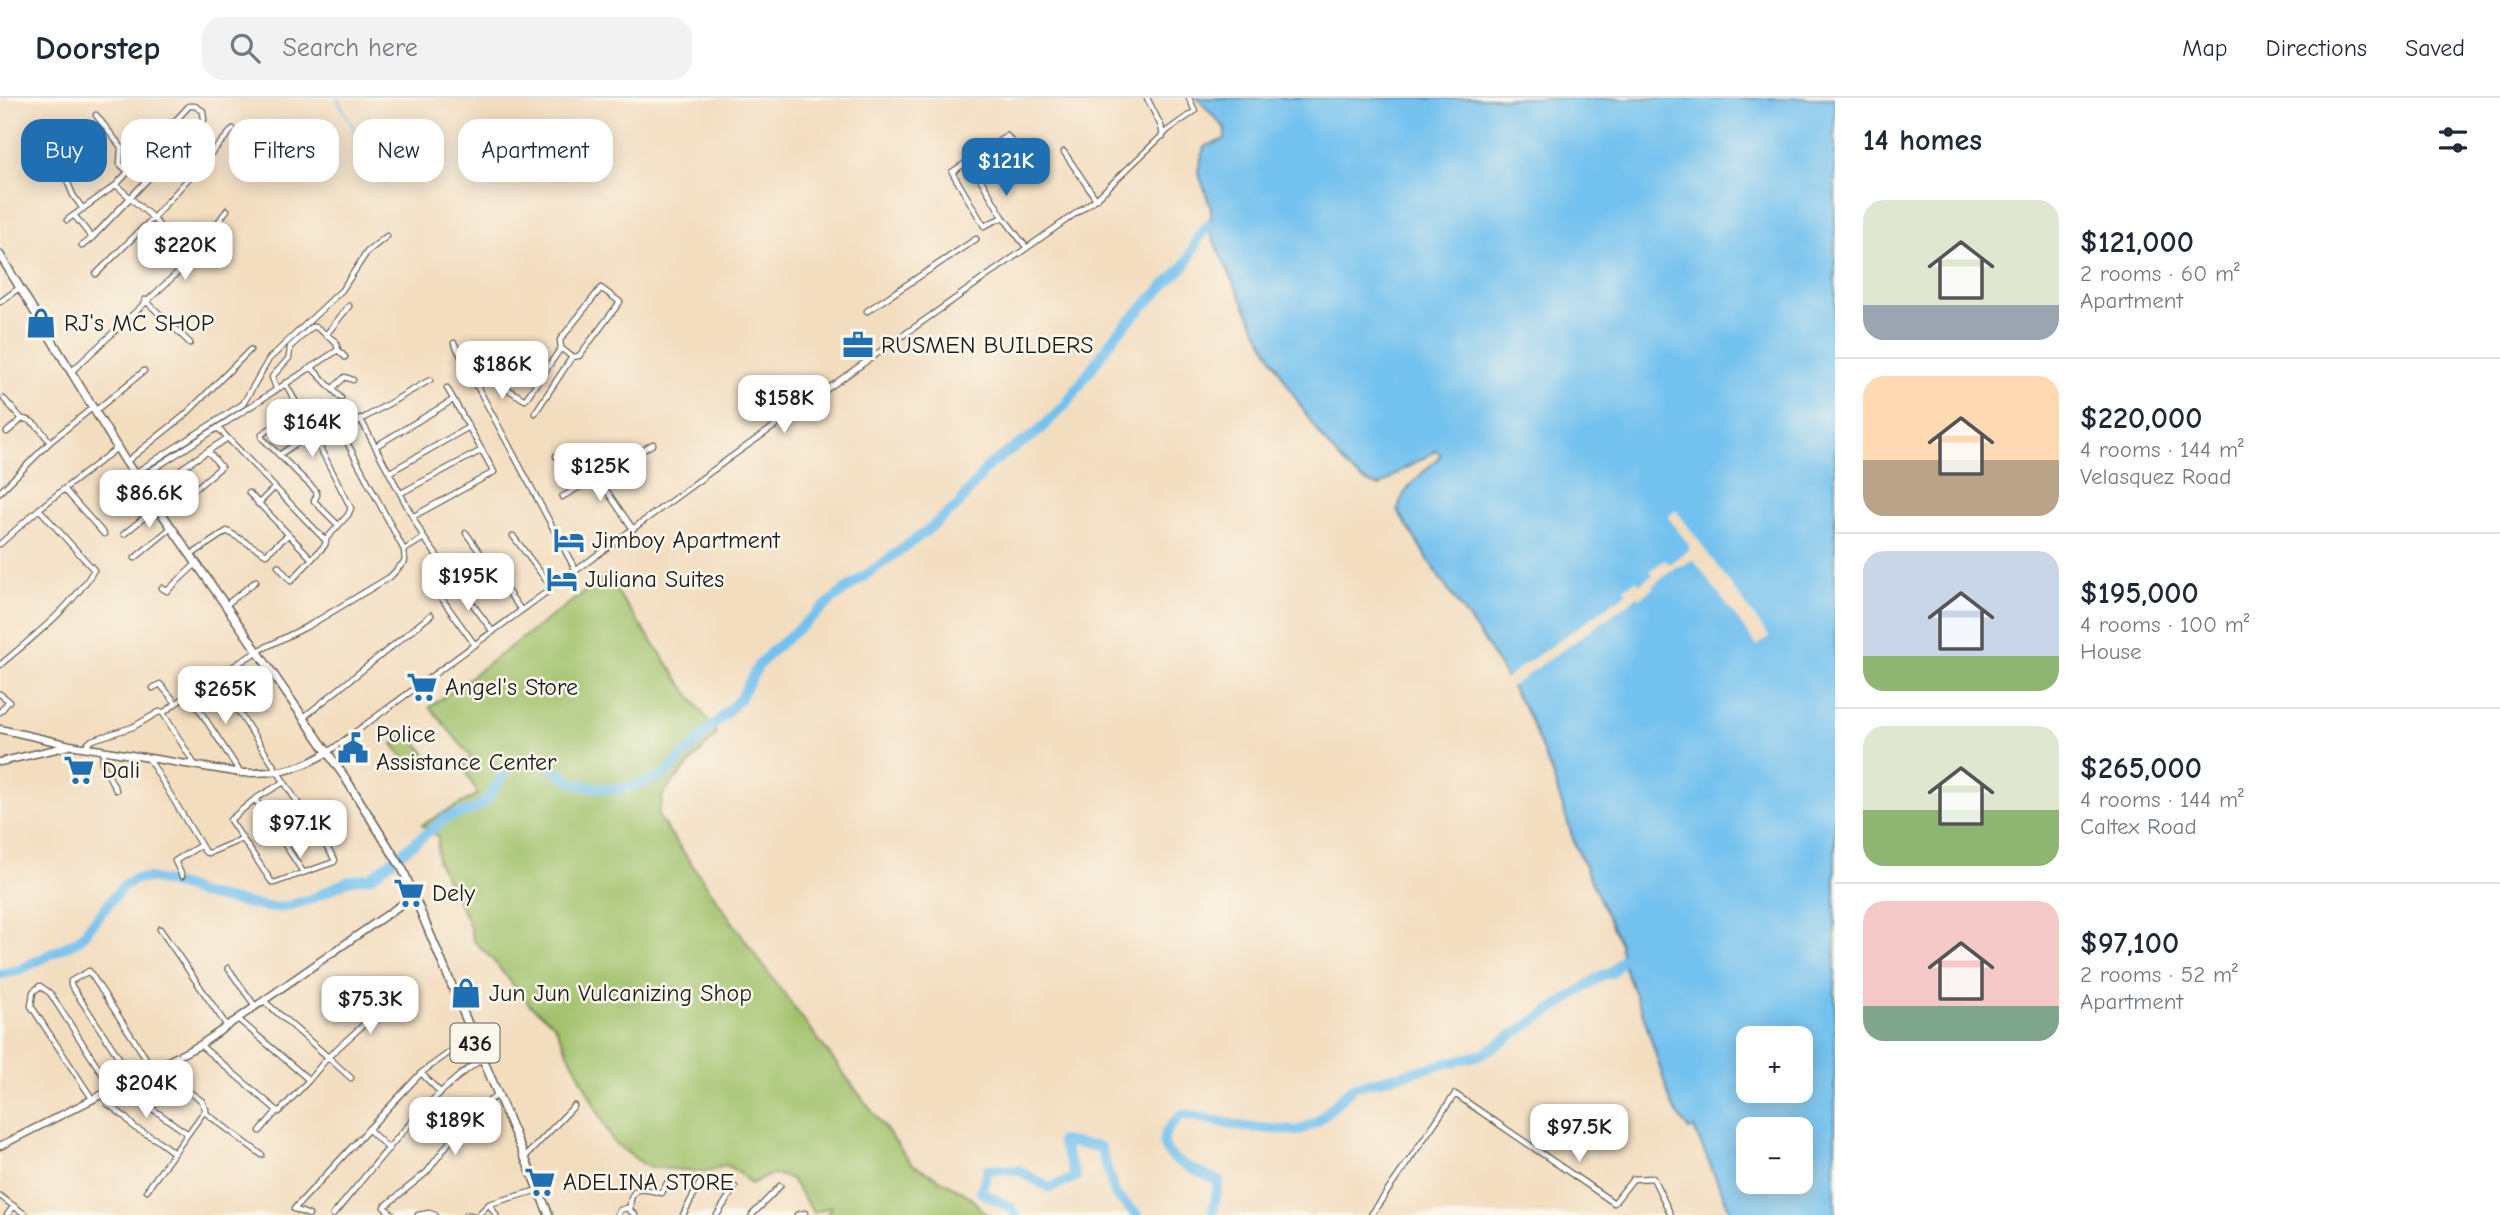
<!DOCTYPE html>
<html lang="en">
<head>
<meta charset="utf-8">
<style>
  body { margin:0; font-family:"Comic Neue",sans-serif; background:#f2f2f3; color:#1f2937; height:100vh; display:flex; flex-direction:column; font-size:26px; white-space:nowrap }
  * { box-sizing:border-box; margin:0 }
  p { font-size:23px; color:#747a83 }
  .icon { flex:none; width:38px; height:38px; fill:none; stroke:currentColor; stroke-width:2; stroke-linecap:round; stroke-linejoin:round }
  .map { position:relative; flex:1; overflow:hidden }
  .sheet { display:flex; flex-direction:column; background:#fff; width:665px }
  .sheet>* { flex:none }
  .banner { position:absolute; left:21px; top:21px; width:665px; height:63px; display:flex; gap:14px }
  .tools { position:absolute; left:1736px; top:928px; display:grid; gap:14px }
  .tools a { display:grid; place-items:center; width:77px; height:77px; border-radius:14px; background:#fff; box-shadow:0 4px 18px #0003; font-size:35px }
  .price { position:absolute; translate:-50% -60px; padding:0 16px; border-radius:14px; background:#fff; color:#222; font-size:23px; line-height:46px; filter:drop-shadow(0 2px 4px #0008) }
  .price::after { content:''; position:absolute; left:50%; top:42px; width:21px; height:16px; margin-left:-10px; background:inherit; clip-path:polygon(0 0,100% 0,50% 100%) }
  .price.on { background:#1f6fb2; color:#fff }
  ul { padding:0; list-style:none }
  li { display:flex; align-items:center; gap:21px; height:175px; padding:0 28px }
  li+li { border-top:2px solid #e0e1e3 }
  li span { display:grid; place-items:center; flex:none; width:196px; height:140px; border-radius:21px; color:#555 }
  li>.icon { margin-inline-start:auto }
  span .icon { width:84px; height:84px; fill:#fffc; stroke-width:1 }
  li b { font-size:30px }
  h2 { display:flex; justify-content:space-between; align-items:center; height:84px; padding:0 28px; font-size:30px }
  .pill { padding:0 24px; border-radius:21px; background:#fff; box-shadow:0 4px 18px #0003; font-size:24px; line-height:63px }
  .pill.on { background:#1f6fb2; color:#fff }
  header { display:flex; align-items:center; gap:42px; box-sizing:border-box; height:98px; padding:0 35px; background:#fff; border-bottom:2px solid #e0e1e3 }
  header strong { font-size:33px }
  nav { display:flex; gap:38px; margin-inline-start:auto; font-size:24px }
  .search { width:490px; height:63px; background:#f2f2f3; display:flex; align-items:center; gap:18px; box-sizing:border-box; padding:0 24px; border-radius:21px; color:#747a83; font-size:26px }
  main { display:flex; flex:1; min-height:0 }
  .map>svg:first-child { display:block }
  .green { fill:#a0c16a; stroke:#5e6e43; stroke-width:2 }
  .water { fill:#73c1ee; stroke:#486e85; stroke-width:2; fill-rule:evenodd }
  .pier { fill:#f3ddbf }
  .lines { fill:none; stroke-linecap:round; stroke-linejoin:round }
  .stream { stroke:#73c1ee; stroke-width:2 }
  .river { stroke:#73c1ee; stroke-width:10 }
  .street-casing { stroke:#676055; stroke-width:7 }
  .secondary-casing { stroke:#676055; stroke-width:9 }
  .primary-casing { stroke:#676055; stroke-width:10 }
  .street { stroke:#fff; stroke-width:4.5 }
  .secondary { stroke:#fff; stroke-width:6 }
  .primary { stroke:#fff; stroke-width:7 }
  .labels { text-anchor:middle; stroke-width:5; stroke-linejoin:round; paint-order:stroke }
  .shield { fill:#fbf7ec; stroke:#5f5e5a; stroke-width:2 }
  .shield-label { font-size:23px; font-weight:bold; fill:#1c1c1c }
  .poi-label { font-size:24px; fill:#1c1c1c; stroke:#fbf7ec; text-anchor:start }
</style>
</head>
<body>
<header>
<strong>Doorstep</strong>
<div class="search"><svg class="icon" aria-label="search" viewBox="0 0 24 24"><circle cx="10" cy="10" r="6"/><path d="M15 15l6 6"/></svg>Search here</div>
<nav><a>Map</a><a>Directions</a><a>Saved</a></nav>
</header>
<main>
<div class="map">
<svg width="1835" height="1117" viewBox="0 0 1835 1117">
  <rect width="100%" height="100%" fill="#fbf7ec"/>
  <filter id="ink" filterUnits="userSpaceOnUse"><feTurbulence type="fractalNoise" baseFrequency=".0143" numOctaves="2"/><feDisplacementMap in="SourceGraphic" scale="14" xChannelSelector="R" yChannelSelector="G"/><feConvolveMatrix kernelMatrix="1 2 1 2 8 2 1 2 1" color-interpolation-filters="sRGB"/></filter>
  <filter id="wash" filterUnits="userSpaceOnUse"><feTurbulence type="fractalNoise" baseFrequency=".00686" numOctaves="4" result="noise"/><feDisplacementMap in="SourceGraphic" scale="28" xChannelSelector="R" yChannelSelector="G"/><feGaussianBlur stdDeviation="1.57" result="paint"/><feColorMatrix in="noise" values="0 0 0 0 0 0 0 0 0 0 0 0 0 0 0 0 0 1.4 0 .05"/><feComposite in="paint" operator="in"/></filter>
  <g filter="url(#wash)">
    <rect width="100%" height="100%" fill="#f3ddbf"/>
    <path class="green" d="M606,478L717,636L664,694L658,718L769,876L911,1065L968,1097L987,1117H826L832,1108L814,1115L790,1080L772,1076L751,1086L739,1075L726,1067L708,1074L647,1069L613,1044L554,926L530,907L492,861L474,843L467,821L437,762L438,739L422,727L478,696L462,667L471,659L430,609Z
      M409,634L428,659L412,671L393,646Z"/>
    <path class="water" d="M1197,0H1835V1117H1732L1694,1030L1689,1032L1672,1008L1643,916L1623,867L1620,846L1575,747L1552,676L1528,617L1484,543L1439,479L1398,413C1399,392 1427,372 1441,357L1436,353L1399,374L1380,388C1324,383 1233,185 1210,134L1211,110L1198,73L1204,49L1223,42L1225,40V30ZM1748,940H1801V992H1748ZM1748,1031H1801V1083H1748Z"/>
    <path class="pier" d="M1676,412L1769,539L1757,548L1693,461L1680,470L1678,468L1653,487L1654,489L1640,500L1638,498L1509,590L1504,581L1627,495L1624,491L1636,482L1640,486L1653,477L1651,472L1665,462L1669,466L1689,452V447L1668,419Z"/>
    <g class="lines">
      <path class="stream" d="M337,0L385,88"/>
      <path class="river" d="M0,876L17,873L79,842L123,788L135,781L150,780L188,790L200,796L272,810L285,809L311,801L348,783L371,779L446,720L474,711L486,703L508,670L522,662L546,666L576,686L596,690L618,691L641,686L665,676L739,602L758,568L772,553L837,498L924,435L958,407L989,367L1038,334L1066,306L1116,236L1185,167C1194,153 1196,138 1209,127
        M1016,1117L1012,1110L981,1094L988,1071L1018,1072L1050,1090L1076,1079L1061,1043L1100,1049L1116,1098L1138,1117
        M1212,1117L1219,1083C1188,1069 1135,1053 1183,1016L1245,1029L1298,1033L1317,1024L1353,989L1483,956L1568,901L1602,877L1612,875L1623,861"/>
    </g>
  </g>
  <g filter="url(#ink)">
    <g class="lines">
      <g class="street-casing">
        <path id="street" d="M1147,0L1161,28L1163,38
          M96,17L121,49L120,66L128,74
          M1064,54L1096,101
          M969,62L1003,119L1026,149
          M63,73L73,97L83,111
          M980,80L1017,56L1018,52L1007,38L952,74L984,128L1003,119
          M67,122L116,87L189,8H195L203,13L204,22L92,140L74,117
          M82,148L92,140
          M189,164L227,112
          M96,176L153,120L233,31
          M145,202L190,245
          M0,204L19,190
          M867,213L976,141
          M326,237L349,208
          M454,245L576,473
          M561,250L572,259
          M311,269L341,300
          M72,273L189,164L153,120L116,87
          M285,285L300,311
          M476,288L491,281L525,302L561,250L560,242L601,190L620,204L579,258L572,259L535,315
          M276,290L272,279L289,260L290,249L312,229H316L336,244L338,252L345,259
          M332,291L345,279L353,282
          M4,301L22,321C35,321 42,334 50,344
          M95,313L144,273
          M360,320L424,440L493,534
          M218,330L326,443L325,447L291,483L278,468
          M7,334L22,321
          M376,348L453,302
          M208,353L221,369L195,391L182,370L226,341
          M279,357L312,335
          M556,358C579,357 586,358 600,378
          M126,364L185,317L250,252
          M390,374L469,329
          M135,375L243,306L269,261L342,192L367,154L387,138
          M597,379L653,346
          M138,381L338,252
          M64,391L117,350
          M0,394L50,344L92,310
          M249,395L312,461
          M401,395L482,352
          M562,399L597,379L633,431
          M258,406L274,390
          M414,418L494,374L447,290
          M466,435L521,512
          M124,436L157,409
          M513,438L552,490
          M328,439L348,417L351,410L300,311L262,336V340L316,393L317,397L314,403L338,427
          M0,446L39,411
          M404,452L424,440
          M191,457L227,433L266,456L288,437
          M135,460L171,430
          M162,490L167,493L197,465
          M440,498L475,547
          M226,507L256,483
          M0,567C33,539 71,510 94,472L39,411L64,391L104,436
          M216,579L335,762L334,764L274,785L271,783L230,722L255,701L284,684
          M153,590L160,586L176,605
          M0,596L9,603L0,614
          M189,596L240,674
          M304,619L431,517
          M84,649L92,642L133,629L159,614L163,615
          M104,653L102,665L116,692
          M328,654L731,359L1096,101L1168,32L1195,13L1189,0
          M149,661L205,754L209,755L242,741
          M195,667L163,615L189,596L258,553L310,527L390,479L405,463L404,452L341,333L430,282
          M255,701L303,774
          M182,778L175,763L201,747
          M160,831L227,928
          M228,870L255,908
          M238,921L309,982L328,959L264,903
          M200,947L279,1014L309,982
          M156,970L202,1003L207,1016L262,1057
          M421,975L441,995
          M351,980L328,959L394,899
          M133,981L71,887V883L89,873L153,971
          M120,988L188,1036
          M103,997L108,1006L125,1019L135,1030L157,1042L174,1055
          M93,1002L31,908L33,894L40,888L50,895L112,991
          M368,1031L389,1051
          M260,1033L277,1013
          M525,1059L574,1008
          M147,1092L206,1011
          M0,1098L26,1117
          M489,1106L496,1117
          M630,1111C630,1085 643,1091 662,1095L667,1085
          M7,1117L14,1108
          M309,1117L294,1111L421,975L472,938
          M333,1117C377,1065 426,998 482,961
          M393,1117L384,1109L427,1074L471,1015L498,997
          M418,1117L429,1115L435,1117
          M466,1117H471
          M478,1117L489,1106L538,1092
          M617,1117L620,1112L627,1110L635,1117
          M683,1117L700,1085
          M717,1117L735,1089
          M752,1117L780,1088
          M797,1117L805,1115
          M1371,1117L1455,996L1614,1105L1633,1081L1653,1080L1671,1117"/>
      </g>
      <g class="secondary-casing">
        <path id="secondary" d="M0,631L70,647L241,675C278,675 296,674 328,654
          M0,664L69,648
          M0,1048L200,947L415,797"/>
      </g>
      <g class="primary-casing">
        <path id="primary" d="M0,157L126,364L346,681L403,772L549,1117"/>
      </g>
      <use href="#street" class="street"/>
      <use href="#secondary" class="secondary"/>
      <use href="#primary" class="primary"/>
    </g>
  </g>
  <defs>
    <g id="shop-bare" transform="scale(2.415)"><path d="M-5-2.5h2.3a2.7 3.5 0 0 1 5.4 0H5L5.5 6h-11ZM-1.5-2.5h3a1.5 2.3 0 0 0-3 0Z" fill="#1f6fb2" stroke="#fbf7ec" stroke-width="2.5" paint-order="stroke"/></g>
    <g id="office-bare" transform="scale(2.415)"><path d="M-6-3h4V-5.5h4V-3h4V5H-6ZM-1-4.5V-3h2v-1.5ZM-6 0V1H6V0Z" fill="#1f6fb2" stroke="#fbf7ec" stroke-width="2.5" paint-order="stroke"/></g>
    <g id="hotel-bare" transform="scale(2.415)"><path d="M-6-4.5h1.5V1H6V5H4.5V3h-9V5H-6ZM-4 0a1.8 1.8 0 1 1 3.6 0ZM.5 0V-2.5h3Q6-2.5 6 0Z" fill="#1f6fb2" stroke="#fbf7ec" stroke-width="2.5" paint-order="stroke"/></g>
    <g id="supermarket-bare" transform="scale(2.415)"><path d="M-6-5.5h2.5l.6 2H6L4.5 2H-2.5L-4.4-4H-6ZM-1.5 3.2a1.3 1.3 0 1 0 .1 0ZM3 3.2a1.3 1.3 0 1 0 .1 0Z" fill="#1f6fb2" stroke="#fbf7ec" stroke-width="2.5" paint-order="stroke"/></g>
    <g id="civic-bare" transform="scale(2.415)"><path d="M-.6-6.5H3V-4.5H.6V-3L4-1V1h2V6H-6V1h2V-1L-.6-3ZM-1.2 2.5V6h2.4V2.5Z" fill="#1f6fb2" stroke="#fbf7ec" stroke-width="2.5" paint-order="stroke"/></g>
  </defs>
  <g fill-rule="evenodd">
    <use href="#shop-bare" x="41" y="225"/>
    <use href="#office-bare" x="858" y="247"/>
    <use href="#hotel-bare" x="569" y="442"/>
    <use href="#hotel-bare" x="562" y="481"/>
    <use href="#supermarket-bare" x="422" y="589"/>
    <use href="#civic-bare" x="353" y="650"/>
    <use href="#supermarket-bare" x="79" y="672"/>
    <use href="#supermarket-bare" x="409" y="795"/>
    <use href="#shop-bare" x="466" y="895"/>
    <use href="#supermarket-bare" x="540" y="1084"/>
  </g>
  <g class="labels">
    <rect class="shield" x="450.5" y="925.5" width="49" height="39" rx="5"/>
    <g class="shield-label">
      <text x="475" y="953">436</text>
    </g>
    <g class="poi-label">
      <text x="64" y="233">RJ's MC SHOP</text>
      <text x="881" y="255">RUSMEN BUILDERS</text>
      <text x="592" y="450">Jimboy Apartment</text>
      <text x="585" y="489">Juliana Suites</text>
      <text x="445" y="597">Angel's Store</text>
      <text x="376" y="644">Police<tspan x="376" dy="28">Assistance Center</tspan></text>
      <text x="102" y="680">Dali</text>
      <text x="432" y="803">Dely</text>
      <text x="489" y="903">Jun Jun Vulcanizing Shop</text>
      <text x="563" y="1092">ADELINA STORE</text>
    </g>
  </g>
</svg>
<div class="tools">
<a>+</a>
<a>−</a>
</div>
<b class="price on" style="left:1006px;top:100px">$121K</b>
<b class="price" style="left:185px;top:184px">$220K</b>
<b class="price" style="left:502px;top:303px">$186K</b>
<b class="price" style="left:784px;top:337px">$158K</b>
<b class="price" style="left:312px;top:361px">$164K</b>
<b class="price" style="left:600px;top:405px">$125K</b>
<b class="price" style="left:149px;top:432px">$86.6K</b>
<b class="price" style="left:468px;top:515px">$195K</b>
<b class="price" style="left:225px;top:628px">$265K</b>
<b class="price" style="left:300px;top:762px">$97.1K</b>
<b class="price" style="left:370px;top:938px">$75.3K</b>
<b class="price" style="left:146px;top:1022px">$204K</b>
<b class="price" style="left:455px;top:1059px">$189K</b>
<b class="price" style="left:1579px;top:1066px">$97.5K</b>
<div class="banner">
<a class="pill on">Buy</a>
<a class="pill">Rent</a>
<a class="pill">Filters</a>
<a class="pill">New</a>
<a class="pill">Apartment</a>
</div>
</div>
<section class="sheet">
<h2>14 homes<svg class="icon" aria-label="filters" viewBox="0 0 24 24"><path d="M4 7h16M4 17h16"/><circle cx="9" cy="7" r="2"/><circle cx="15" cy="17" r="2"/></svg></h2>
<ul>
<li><span style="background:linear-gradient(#dfe7d0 75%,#9aa5b1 0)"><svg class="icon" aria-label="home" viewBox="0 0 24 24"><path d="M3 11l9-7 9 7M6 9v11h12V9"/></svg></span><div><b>$121,000</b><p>2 rooms · 60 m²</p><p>Apartment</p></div></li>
<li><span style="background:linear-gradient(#ffd9b3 60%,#b9a48a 0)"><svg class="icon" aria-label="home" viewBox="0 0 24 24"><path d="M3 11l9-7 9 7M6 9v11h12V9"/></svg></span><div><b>$220,000</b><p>4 rooms · 144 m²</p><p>Velasquez Road</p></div></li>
<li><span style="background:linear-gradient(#c9d6e8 75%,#8fb573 0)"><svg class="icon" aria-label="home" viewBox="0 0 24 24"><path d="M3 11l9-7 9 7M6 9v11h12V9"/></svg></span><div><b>$195,000</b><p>4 rooms · 100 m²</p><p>House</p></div></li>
<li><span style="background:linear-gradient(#dfe7d0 60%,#8fb573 0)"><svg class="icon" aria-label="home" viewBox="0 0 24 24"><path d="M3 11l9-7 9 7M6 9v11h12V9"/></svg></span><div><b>$265,000</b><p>4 rooms · 144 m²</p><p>Caltex Road</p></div></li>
<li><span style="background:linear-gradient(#f6c9c9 75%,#7fa58c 0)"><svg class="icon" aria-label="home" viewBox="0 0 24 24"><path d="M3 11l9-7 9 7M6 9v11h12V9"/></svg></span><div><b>$97,100</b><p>2 rooms · 52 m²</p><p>Apartment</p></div></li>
</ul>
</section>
</main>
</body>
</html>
